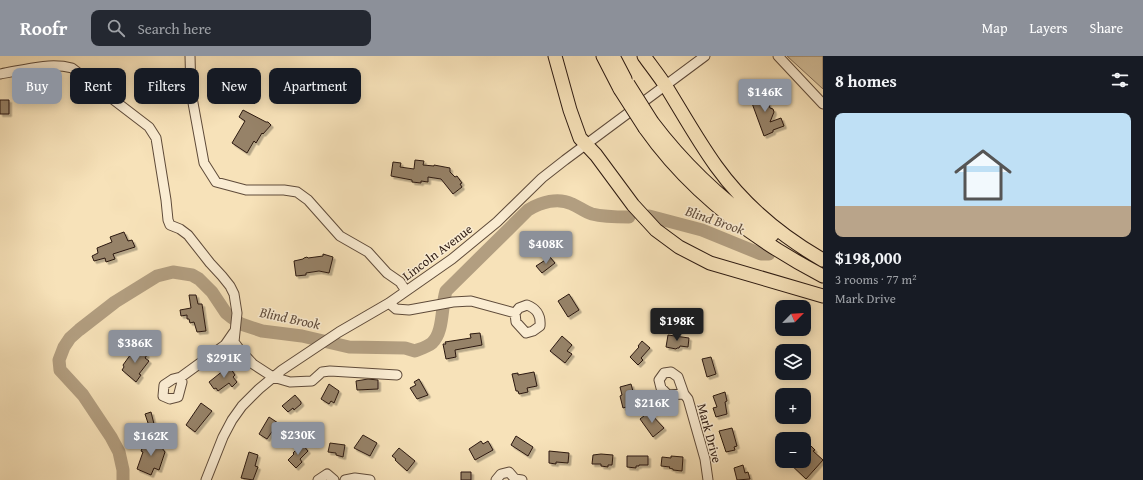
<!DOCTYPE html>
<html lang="en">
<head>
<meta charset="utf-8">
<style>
  body { margin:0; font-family:"Gentium Book Plus",serif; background:#242831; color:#f1f3f6; height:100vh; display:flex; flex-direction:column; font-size:15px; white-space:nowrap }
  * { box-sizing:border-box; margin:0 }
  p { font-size:13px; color:#9ea1a6 }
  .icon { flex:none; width:22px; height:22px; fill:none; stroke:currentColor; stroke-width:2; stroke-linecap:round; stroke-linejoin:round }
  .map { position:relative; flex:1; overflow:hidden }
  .side { display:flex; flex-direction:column; background:#171b24; width:320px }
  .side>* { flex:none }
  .banner { position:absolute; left:12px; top:12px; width:380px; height:36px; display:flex; gap:8px }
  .needle { width:26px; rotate:66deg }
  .controls { position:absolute; left:775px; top:244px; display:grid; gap:8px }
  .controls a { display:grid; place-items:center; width:36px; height:36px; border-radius:8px; background:#171b24; box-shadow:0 2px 10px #0003; font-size:20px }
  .price { position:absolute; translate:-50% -34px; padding:0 9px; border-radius:4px; background:#8c9099; color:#fff; font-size:13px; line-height:26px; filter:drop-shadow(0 1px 2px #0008) }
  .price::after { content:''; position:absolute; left:50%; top:24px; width:12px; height:9px; margin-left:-6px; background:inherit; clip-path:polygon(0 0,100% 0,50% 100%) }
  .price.on { background:#222; color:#fff }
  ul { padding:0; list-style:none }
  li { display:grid; align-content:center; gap:8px; height:212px; padding:0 12px }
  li+li { border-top:1px solid #363941 }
  li span { display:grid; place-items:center; height:124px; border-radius:8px; color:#555 }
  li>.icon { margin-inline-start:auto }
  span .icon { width:72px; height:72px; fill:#fffc; stroke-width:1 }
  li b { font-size:17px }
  h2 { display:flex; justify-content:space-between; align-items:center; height:48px; padding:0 12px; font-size:17px }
  .tag { padding:0 14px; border-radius:8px; background:#171b24; box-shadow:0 2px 10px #0003; font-size:14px; line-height:36px }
  .tag.on { background:#8c9099; color:#fff }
  header { display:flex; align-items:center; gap:24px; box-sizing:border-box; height:56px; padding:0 20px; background:#8c9099; color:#fff }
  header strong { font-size:19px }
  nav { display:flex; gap:22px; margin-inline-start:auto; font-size:14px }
  .search { width:280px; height:36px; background:#242831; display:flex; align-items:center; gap:10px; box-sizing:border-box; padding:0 14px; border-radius:8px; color:#9ea1a6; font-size:15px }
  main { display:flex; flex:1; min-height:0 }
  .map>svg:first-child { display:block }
  .green { fill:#d4c09c; stroke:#806c56 }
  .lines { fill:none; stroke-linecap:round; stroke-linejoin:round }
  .river { stroke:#b29e80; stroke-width:13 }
  .building { fill:#968268; stroke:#2c1910; filter:url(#shadow) }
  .minor-casing { stroke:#5f4b3a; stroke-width:11 }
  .highway-casing { stroke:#2c1910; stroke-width:15 }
  .minor { stroke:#faecd2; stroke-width:9 }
  .highway { stroke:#f7e2b9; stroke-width:13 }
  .highway-bridge-casing { stroke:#2c1910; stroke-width:15; stroke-linecap:butt }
  .highway-bridge { stroke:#f7e2b9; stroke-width:13 }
  .labels { text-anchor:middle; stroke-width:3; stroke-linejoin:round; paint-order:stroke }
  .street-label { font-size:13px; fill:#2c1910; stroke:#faecd2 }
  .water-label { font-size:14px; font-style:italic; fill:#624e3d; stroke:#faecd2 }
</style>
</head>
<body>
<header>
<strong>Roofr</strong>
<div class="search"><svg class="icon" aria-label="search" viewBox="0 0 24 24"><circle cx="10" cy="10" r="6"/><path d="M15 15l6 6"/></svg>Search here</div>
<nav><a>Map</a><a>Layers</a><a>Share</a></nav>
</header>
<main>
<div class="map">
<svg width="823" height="424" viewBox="0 0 823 424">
  <defs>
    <filter id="shadow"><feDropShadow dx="2.5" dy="2.5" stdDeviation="0" flood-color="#0004"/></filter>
  </defs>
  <rect width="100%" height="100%" fill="#f7e2b9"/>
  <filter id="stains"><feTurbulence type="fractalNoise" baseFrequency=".005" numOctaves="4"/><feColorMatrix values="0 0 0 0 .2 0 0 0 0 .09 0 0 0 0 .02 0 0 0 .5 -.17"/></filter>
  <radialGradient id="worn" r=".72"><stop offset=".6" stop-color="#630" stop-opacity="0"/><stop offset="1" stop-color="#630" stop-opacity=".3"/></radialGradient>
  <path class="green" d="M787,0H823V33Z"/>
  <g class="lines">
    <path class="river" d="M649,160L702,174L761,198H769
      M123,424V414L119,396L111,381L83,339L60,314L59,304L64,291L70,282L79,274L115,246L157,220L173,216L192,219L199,223L212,236L226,257L231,261L241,268L262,275L302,280L349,291L405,292L415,295C420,293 427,291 432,287C444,276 441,251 446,235L528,154C541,146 558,141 572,148C579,151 585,156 592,158C604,161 617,161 629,161"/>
  </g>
  <path class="building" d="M761,34L762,37L767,40L769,43L767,45L770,52L773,53L774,56L770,66L781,62L784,70L773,74V76L764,80L749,39Z
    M0,44H9V58H0Z
    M243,54L266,66H268L271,69L263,78L262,77L256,87L254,85L247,97L232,87L245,65L239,61Z
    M415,104L424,105L423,109L434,110V109L450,112V116L455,121L457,120L462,127L460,128L462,131L453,138L441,123L428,121V126L421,125V127L412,126V124L391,120L393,106L401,107L400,111L414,113Z
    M124,176L128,185L132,184L135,191L113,198L115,203L106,206L105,202L94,205L92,200L98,197L97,192L112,186L110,181Z
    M323,198L333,201L329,217L319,215L306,217V219L296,220L294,205L303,203L304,202L307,201L308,202L323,200Z
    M550,201L555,207L542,217L536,210Z
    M569,238L579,254L568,261L558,245Z
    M189,239H196L198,248H202L206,275L197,276L194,266L190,267L189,263H187V259L181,260L180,254L191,252Z
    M480,277L482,289L455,294L456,301L446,303L443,288H446L445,286L471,282L470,278Z
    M668,279L689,282L688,291L680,290L679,292H677L676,293L666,291Z
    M562,280L572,289L567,295L572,298L565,307L550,295Z
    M642,285L650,292L641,302L643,304L638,309L630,301L639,291L638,290Z
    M136,291L147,299L145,302L149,305L139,318L141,319L136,326L122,314L124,311L123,309Z
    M711,301L716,318L707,321L702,303Z
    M229,310L235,319L233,321L237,326L232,331L229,327L218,335L216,332L214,333L209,326Z
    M534,316L537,330L527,332L528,336L519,338L518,335H516L512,318L518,317V319Z
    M368,323L378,324V333L357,334L356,325Z
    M419,323L428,339L417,343L410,332L416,329L414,326Z
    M329,328L339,335L334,347L331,345L329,348L321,343Z
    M631,328L634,339L636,338L638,345L632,346L633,349L623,352L620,340L622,339L620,331Z
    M725,336L727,345L725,346L727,358L716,361L713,352L717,351L713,340Z
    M295,339L301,346V348L294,354L293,352L288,356L282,350Z
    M201,347L212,355L195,376L186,369Z
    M151,356L154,368L149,370L145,358Z
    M649,356L664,372L653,381L640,363Z
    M269,361L278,367L267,383L259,378Z
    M732,372L737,390L734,391L735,394L726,396L719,375Z
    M363,379L377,387L370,400L354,392Z
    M516,380L533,391L528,400L511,389Z
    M154,382L161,385L159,391L162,392L165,396L159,414L154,412L151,419L137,413L143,396L141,395L146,384L152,386Z
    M481,385L483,388L488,385L493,394L475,404L469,393Z
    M330,387L345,389L343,401L336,399V397L328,396Z
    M302,388L308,395L300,403L302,406L296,412L288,404L294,398L293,397Z
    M809,388L815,394L813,395L823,404L806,423L787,405H804V393Z
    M399,392L415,405L407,415L395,404L396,403L392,400Z
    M549,395L569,397L568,407L556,406V408L549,407Z
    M249,396L258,399L255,410L258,411L253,424L241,422Z
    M601,398L613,399L612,409H608V411L601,410V408H592L593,399Z
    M627,400H648V409H639V410H636V412L627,411Z
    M671,400L683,401L682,415L673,414V413L669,412L670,411L661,410L662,401L671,402Z
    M743,409L745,417L748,416L750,423L737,424L734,412Z
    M461,416H471V424H461Z"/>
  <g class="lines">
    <g class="minor-casing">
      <path id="minor" d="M190,0L191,36L204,107L216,126L246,134H284L297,136L308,144L340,180L368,196L387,217L400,226L406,235
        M778,0L823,48
        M0,18C23,14 49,6 72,12L149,71L156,82L166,144L168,164L170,169L180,173L188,179L210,207L222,220L230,230L234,238L237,257L234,286L240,294L253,308L273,321L290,326L312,325L322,316L330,315L397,319
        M389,247L396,253L409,254L453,246L471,245L515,257L519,252L527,249C537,253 541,259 540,270L533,275L526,277L516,266L515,257
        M181,321L182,326L178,341L170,343L163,340L164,329L173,323L181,321L225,289L234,276
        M684,338L668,339L661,332L659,324L664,317L671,316L678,321L684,338L688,343L705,403L708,424
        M206,424L223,381L232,364L242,350L259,333L282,314L339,276L389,247L452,203L497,166L542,122L565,104L705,0
        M318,424L327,418L334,424
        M345,424L355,422L370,424
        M496,424L501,418L509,416L515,423L522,424"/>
    </g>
    <g class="highway-casing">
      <path id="highway" d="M555,0L570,54L580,82L596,99L633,149L656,174L679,191L710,207L823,240
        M603,0L620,33
        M613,0L625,23
        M644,0C652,11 660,21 667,32C683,58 698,85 716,110C744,149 781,180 823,204
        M652,66C686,111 726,148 772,179
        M645,72C690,136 754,184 823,220"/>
    </g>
    <use href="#minor" class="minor"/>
    <use href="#highway" class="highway"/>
    <g class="highway-bridge-casing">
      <path id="highway-bridge" d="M628,28L652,66
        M620,33L645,72"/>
    </g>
    <use href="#highway-bridge" class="highway-bridge"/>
  </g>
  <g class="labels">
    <g class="street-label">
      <text transform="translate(437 196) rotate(-37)" y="5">Lincoln Avenue</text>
      <text transform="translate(710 377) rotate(75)" y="5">Mark Drive</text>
    </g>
    <g class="water-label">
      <text transform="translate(715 164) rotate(19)" y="5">Blind Brook</text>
      <text transform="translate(290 262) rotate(12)" y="5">Blind Brook</text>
    </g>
  </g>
  <rect width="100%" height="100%" filter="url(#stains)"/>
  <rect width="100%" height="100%" fill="url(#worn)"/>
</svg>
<div class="controls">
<a><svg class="needle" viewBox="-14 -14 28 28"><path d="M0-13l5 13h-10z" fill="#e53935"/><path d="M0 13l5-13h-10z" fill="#9ea1a6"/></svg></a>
<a><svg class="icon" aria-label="layers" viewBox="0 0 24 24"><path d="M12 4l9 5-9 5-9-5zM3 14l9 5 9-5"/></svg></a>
<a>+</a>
<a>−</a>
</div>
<b class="price" style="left:765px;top:57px">$146K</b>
<b class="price" style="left:546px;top:209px">$408K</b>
<b class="price on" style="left:677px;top:286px">$198K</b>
<b class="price" style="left:135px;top:308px">$386K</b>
<b class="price" style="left:224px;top:323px">$291K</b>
<b class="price" style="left:652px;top:368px">$216K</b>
<b class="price" style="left:298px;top:400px">$230K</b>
<b class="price" style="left:151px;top:401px">$162K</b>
<div class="banner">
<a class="tag on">Buy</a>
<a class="tag">Rent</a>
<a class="tag">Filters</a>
<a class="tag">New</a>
<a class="tag">Apartment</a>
</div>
</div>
<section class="side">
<h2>8 homes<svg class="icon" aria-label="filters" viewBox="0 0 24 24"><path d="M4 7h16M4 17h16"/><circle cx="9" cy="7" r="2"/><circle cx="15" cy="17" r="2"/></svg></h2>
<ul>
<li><span style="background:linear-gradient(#bfe0f5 75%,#b9a48a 0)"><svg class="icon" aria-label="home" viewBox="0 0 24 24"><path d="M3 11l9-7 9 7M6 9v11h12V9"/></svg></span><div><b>$198,000</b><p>3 rooms · 77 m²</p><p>Mark Drive</p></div></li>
</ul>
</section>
</main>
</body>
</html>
